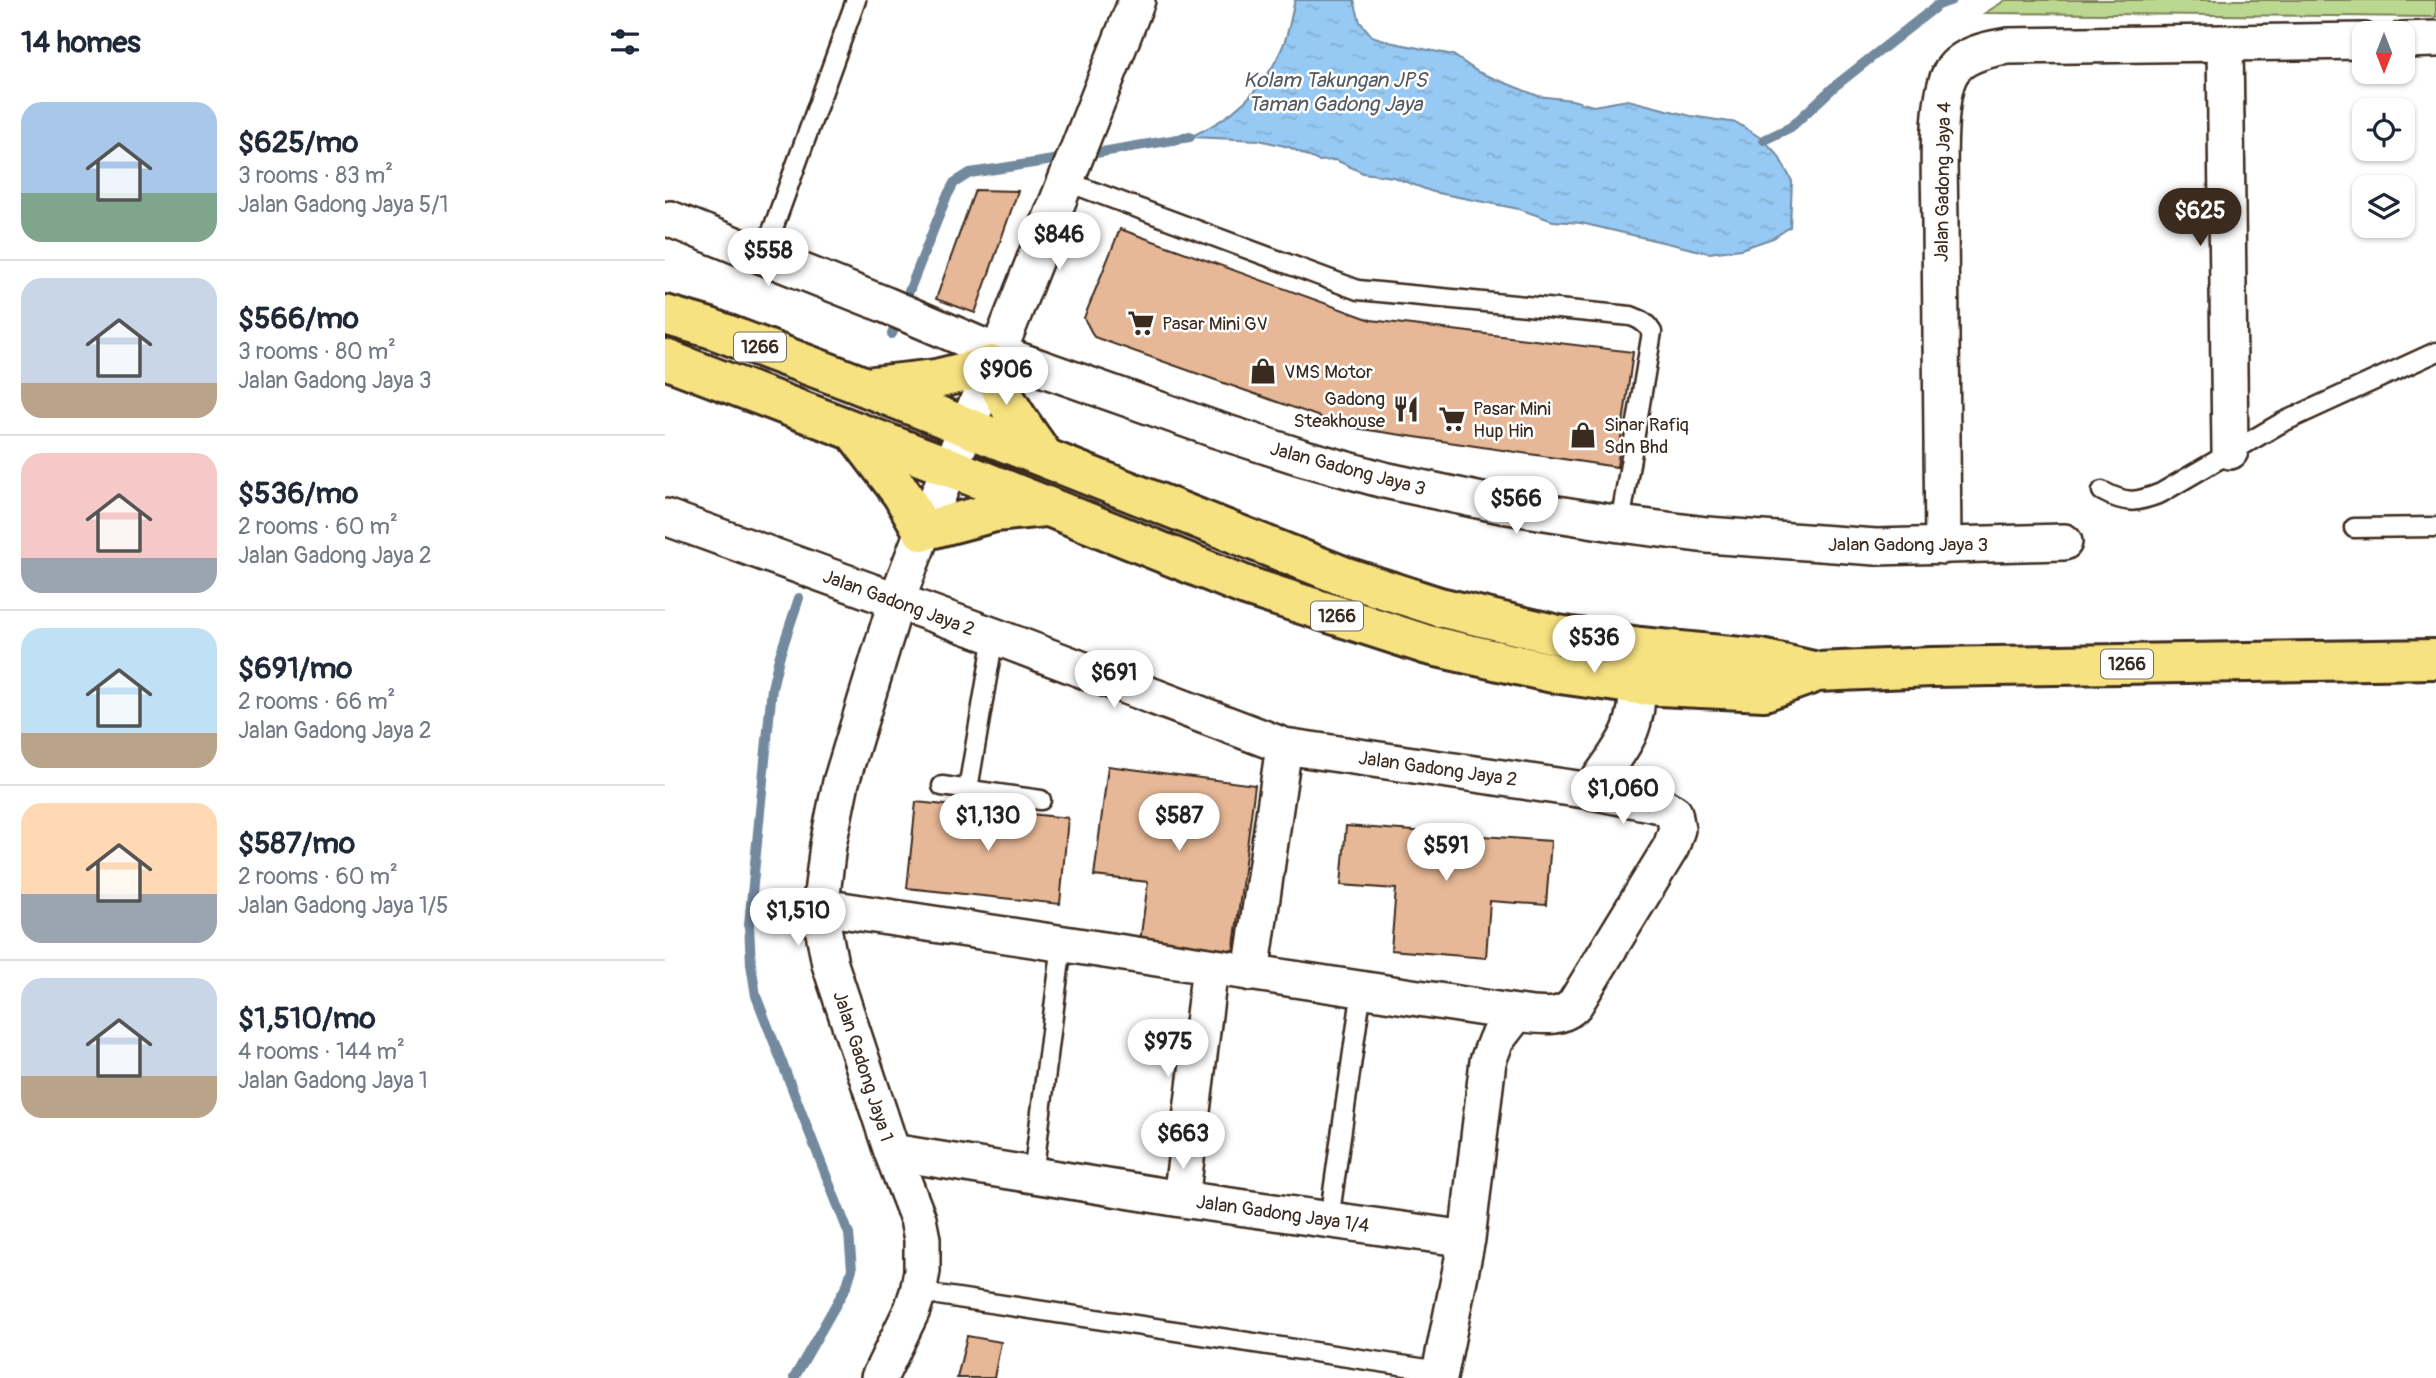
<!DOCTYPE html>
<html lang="en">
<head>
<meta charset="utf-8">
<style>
  body { margin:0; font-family:Pangolin,sans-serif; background:#f2f2f3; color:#1f2937; height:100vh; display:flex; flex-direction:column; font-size:26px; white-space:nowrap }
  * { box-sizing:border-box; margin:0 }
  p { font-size:23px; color:#747a83 }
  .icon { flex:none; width:38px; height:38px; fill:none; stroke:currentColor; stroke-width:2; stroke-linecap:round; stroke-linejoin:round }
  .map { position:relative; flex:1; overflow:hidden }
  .side { display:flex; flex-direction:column; background:#fff; width:665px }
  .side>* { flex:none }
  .needle { width:46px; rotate:180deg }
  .controls { position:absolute; left:1687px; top:21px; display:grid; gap:14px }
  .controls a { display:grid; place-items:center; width:63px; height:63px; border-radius:14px; background:#fff; box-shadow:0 2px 5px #0004; font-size:35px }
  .price { position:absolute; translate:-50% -60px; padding:0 16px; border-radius:24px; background:#fff; color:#222; font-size:23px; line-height:46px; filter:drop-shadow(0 2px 4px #0008) }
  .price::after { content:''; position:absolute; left:50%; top:42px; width:21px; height:16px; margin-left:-10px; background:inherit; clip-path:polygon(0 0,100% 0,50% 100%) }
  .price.current { background:#3b2a1e; color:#fff }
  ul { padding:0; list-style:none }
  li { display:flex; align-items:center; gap:21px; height:175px; padding:0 21px }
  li+li { border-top:2px solid #e0e1e3 }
  li span { display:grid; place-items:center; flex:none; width:196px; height:140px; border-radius:21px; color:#555 }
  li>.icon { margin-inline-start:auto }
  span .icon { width:84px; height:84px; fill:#fffc; stroke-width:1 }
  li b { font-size:30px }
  h2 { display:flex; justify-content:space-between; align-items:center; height:84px; padding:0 21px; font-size:30px }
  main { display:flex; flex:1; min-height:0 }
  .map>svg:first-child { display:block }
  .park { fill:#bbd890; stroke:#7b8157; stroke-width:2 }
  .water { fill:url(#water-ripples); stroke:#72899e; stroke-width:2 }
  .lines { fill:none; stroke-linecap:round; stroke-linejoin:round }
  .stream { stroke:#72899e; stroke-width:10 }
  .building { fill:#e7b897; stroke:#3b2a1e; stroke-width:2 }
  .lane-casing { stroke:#3b2a1e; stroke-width:23 }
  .street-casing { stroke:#3b2a1e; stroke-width:40 }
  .primary-casing { stroke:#3b2a1e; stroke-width:44 }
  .lane { stroke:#fff; stroke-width:18 }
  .street { stroke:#fff; stroke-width:35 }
  .primary { stroke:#f7e281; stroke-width:38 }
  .labels { text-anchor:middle; stroke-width:5; stroke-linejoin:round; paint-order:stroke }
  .shield { fill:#fff; stroke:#766a62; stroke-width:2 }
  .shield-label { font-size:18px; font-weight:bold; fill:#3b2a1e }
  .street-label { font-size:19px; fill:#3b2a1e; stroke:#fff }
  .poi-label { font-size:19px; fill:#3b2a1e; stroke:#fff; text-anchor:start }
  .water-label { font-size:21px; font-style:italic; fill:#565a5e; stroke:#fff }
</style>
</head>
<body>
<main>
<section class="side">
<h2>14 homes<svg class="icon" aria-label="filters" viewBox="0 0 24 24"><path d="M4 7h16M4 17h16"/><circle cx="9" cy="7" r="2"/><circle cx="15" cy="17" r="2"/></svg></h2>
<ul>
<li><span style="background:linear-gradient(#a9c7e8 65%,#7fa58c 0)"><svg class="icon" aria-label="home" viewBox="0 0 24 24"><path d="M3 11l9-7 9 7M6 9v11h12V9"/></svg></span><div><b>$625/mo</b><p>3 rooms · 83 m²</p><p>Jalan Gadong Jaya 5/1</p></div></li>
<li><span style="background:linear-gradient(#c9d6e8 75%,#b9a48a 0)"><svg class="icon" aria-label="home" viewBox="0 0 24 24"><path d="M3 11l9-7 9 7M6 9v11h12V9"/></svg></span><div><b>$566/mo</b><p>3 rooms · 80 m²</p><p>Jalan Gadong Jaya 3</p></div></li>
<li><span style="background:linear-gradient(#f6c9c9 75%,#9aa5b1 0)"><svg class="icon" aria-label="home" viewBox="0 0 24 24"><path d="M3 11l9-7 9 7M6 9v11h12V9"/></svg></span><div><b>$536/mo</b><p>2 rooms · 60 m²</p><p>Jalan Gadong Jaya 2</p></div></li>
<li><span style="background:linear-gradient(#bfe0f5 75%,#b9a48a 0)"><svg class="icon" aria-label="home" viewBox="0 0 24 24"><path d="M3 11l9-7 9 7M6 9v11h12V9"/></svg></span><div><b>$691/mo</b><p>2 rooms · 66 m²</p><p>Jalan Gadong Jaya 2</p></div></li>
<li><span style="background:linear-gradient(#ffd9b3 65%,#9aa5b1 0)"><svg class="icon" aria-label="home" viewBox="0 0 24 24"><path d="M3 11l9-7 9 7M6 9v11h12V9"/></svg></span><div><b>$587/mo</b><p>2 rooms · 60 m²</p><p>Jalan Gadong Jaya 1/5</p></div></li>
<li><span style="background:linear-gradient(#c9d6e8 70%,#b9a48a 0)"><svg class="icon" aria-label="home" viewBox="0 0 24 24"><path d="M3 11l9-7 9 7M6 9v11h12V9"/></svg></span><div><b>$1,510/mo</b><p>4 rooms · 144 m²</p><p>Jalan Gadong Jaya 1</p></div></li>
</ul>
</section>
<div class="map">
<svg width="1771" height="1378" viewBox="0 0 1771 1378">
  <defs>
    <pattern id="water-ripples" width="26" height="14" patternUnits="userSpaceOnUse" patternTransform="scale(1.75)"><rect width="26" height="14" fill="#96c9f3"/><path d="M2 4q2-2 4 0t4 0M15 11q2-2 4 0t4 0" fill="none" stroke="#82add0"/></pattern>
  </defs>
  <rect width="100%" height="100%" fill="#fff"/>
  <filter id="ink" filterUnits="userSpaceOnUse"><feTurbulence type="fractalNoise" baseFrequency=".0143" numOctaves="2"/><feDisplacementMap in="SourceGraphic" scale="14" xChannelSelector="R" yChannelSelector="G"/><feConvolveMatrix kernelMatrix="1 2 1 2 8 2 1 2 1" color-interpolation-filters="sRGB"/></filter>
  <g filter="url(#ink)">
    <path class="park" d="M1341,0H1771V17L1320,13Z"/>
    <path class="water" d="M630,0H689L695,22L707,36L724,42L788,55L813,72L873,96L907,100L928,106L963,100L1026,116L1072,123L1099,140L1113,155L1127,181L1125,227L1108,238L1076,249L1044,253L916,223L888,221L854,209L768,192L728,177L698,173L671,160L653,161L624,147L594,140L525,137C566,119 599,90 617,48C624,33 626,16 630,0Z"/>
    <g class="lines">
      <path class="stream" d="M1099,140L1126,127L1170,86L1273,5L1287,0
        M419,155L525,137
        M227,334L281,198L289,183L305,173L401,158
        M129,1378L182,1285L187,1269L184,1234L91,996L86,964L84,925L107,688L114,658L134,598"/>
    </g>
    <path class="building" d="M310,190L353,191L310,313L271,299Z
      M455,229L706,320L968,352L952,467L683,427L429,337L419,318Z
      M443,766L590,785L568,954L475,942L483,882L429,876Z
      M251,802L403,818L395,904L242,888Z
      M681,826L886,841L881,905L825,901L821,958L726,950L731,889L676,885Z
      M302,1336L336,1342L329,1378H292Z"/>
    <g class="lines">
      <g class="lane-casing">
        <path id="lane" d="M400,181L693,290L966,316C975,319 982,323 987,332L955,524
          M98,256L191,0
          M1437,491C1461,504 1471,503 1496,493L1616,423L1771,352
          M1689,528L1771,527
          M277,786L376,800
          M303,789L329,636
          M368,1176L397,944
          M664,1220L697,989
          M253,1292L775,1371"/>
      </g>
      <g class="street-casing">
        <path id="street" d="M1738,40L1771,39
          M1560,43L1565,451
          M5,219L221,305L333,353L549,429L636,457L719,480L836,505L955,524L1042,535L1211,547L1399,542
          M0,517L329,636L619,746L926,791L995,805L1009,813L1012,829L1006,847L910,1004C895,1021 872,1015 852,1013L157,907
          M1278,546C1277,439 1276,332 1275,225C1275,189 1270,107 1284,76C1293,55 1323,49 1343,46L1699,41
          M926,791C938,774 951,757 961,739C972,720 980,675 958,661
          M586,973L619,746
          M227,1152L516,1199L802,1239
          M516,1199L545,967
          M214,1378L247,1310L253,1292L257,1271V1239L253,1219L227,1152L165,964L157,922V894L163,845L176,782L231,602L258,531L333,353L472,0
          M774,1378L802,1239L823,1061L831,1040L852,1013"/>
      </g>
      <g class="primary-casing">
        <path id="primary" d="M0,315L45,328L188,382L678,576L774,607L893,635L975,647L1096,659L1152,672L1267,667L1771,659
          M0,359L284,467L581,586L763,645L888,673L973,685L1099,691L1152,672
          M209,386L271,379L328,365C336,401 359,427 379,457
          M189,431L237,494L258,531L330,512L380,507"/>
      </g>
      <use href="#lane" class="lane"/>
      <use href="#street" class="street"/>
      <use href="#primary" class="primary"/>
    </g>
  </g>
  <defs>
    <g id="supermarket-bare" transform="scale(2.1)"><path d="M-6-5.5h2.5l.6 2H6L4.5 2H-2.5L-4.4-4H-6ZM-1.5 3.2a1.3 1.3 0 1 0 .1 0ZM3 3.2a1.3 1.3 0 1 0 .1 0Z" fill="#3b2a1e" stroke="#fff" stroke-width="2.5" paint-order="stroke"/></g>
    <g id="shop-bare" transform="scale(2.1)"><path d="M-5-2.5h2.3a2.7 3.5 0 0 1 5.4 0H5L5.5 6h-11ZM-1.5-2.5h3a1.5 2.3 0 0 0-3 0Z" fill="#3b2a1e" stroke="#fff" stroke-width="2.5" paint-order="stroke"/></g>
    <g id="restaurant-bare" transform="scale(2.1)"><path d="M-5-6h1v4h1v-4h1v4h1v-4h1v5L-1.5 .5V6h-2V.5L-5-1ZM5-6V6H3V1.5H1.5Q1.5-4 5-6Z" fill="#3b2a1e" stroke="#fff" stroke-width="2.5" paint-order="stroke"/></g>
  </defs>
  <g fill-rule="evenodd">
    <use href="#supermarket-bare" x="476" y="323"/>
    <use href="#shop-bare" x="598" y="371"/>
    <use href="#restaurant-bare" x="741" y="409"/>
    <use href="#supermarket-bare" x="787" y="419"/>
    <use href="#shop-bare" x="918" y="435"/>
  </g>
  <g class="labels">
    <g class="shield">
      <rect x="69" y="332.5" width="52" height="29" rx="5"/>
      <rect x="646" y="601.5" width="52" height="29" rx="5"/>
      <rect x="1436" y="649.5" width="52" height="29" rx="5"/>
    </g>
    <g class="shield-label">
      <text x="95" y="353">1266</text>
      <text x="672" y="622">1266</text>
      <text x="1462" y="670">1266</text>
    </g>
    <g class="street-label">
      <text transform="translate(1277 182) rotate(-89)" y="7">Jalan Gadong Jaya 4</text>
      <text transform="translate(683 468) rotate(15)" y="7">Jalan Gadong Jaya 3</text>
      <text x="1243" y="551">Jalan Gadong Jaya 3</text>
      <text transform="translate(234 602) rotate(20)" y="7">Jalan Gadong Jaya 2</text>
      <text transform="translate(773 768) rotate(8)" y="7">Jalan Gadong Jaya 2</text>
      <text transform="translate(199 1066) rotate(72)" y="7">Jalan Gadong Jaya 1</text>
      <text transform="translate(618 1213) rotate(8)" y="7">Jalan Gadong Jaya 1/4</text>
    </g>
    <g class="poi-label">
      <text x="497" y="330">Pasar Mini GV</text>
      <text x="619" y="378">VMS Motor</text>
      <text x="720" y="405" text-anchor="end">Gadong<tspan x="720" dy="22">Steakhouse</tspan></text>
      <text x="808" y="415">Pasar Mini<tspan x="808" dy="22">Hup Hin</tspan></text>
      <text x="939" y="431">Sinar Rafiq<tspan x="939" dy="22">Sdn Bhd</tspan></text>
    </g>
    <g class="water-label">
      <text x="670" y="87">Kolam Takungan JPS<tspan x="670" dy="24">Taman Gadong Jaya</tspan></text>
    </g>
  </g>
</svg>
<div class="controls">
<a><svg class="needle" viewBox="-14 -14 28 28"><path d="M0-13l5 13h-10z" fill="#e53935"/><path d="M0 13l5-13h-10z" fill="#747a83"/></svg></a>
<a><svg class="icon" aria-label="locate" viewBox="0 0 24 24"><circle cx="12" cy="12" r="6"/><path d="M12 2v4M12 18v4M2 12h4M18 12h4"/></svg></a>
<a><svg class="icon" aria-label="layers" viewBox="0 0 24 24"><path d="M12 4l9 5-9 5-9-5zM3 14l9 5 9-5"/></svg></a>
</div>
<b class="price current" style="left:1535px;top:248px">$625</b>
<b class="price" style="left:394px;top:272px">$846</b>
<b class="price" style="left:103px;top:288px">$558</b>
<b class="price" style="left:341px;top:407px">$906</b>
<b class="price" style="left:851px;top:536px">$566</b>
<b class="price" style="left:929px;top:675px">$536</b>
<b class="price" style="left:449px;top:710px">$691</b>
<b class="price" style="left:958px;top:826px">$1,060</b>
<b class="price" style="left:323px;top:853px">$1,130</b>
<b class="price" style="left:514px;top:853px">$587</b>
<b class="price" style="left:781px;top:883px">$591</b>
<b class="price" style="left:133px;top:948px">$1,510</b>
<b class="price" style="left:503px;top:1079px">$975</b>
<b class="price" style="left:518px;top:1171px">$663</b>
</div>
</main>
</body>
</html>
